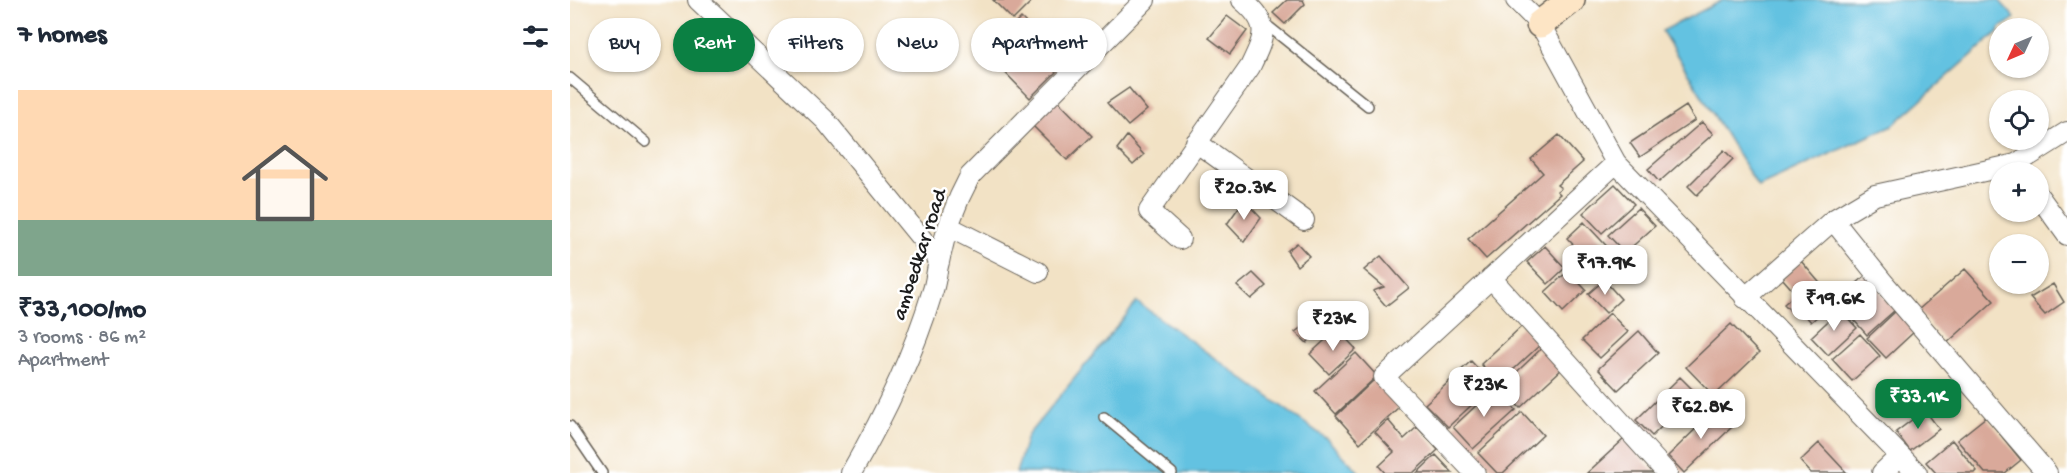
<!DOCTYPE html>
<html lang="en">
<head>
<meta charset="utf-8">
<style>
  body { margin:0; font-family:"Gochi Hand",sans-serif; background:#f6f6f7; color:#1f2937; height:100vh; display:flex; flex-direction:column; font-size:22px; white-space:nowrap }
  * { box-sizing:border-box; margin:0 }
  p { font-size:20px; color:#747a83 }
  .icon { flex:none; width:33px; height:33px; fill:none; stroke:currentColor; stroke-width:2; stroke-linecap:round; stroke-linejoin:round }
  .map { position:relative; flex:1; overflow:hidden }
  .side { display:flex; flex-direction:column; background:#fff; width:570px }
  .side>* { flex:none }
  .banner { position:absolute; left:18px; top:18px; width:570px; height:54px; display:flex; gap:12px }
  .needle { width:39px; rotate:226deg }
  .buttons { position:absolute; left:1419px; top:18px; display:grid; gap:12px }
  .buttons a { display:grid; place-items:center; width:60px; height:60px; border-radius:50%; background:#fff; box-shadow:0 2px 4px #0004; font-size:30px }
  .price { position:absolute; translate:-50% -51px; padding:0 14px; border-radius:12px; background:#fff; color:#222; font-size:20px; line-height:39px; filter:drop-shadow(0 2px 3px #0008) }
  .price::after { content:''; position:absolute; left:50%; top:36px; width:18px; height:14px; margin-left:-9px; background:inherit; clip-path:polygon(0 0,100% 0,50% 100%) }
  .price.selected { background:#0b8043; color:#fff }
  ul { padding:0; list-style:none }
  li { display:grid; align-content:center; gap:12px; height:318px; padding:0 18px }
  li+li { border-top:2px solid #e0e1e3 }
  li span { display:grid; place-items:center; height:186px; border-radius:0px; color:#555 }
  li>.icon { margin-inline-start:auto }
  span .icon { width:108px; height:108px; fill:#fffc; stroke-width:1 }
  li b { font-size:26px }
  h2 { display:flex; justify-content:space-between; align-items:center; height:72px; padding:0 18px; font-size:26px }
  .pill { padding:0 21px; border-radius:27px; background:#fff; box-shadow:0 2px 4px #0004; font-size:21px; line-height:54px }
  .pill.selected { background:#0b8043; color:#fff }
  main { display:flex; flex:1; min-height:0 }
  .map>svg:first-child { display:block }
  .water { fill:#63c2e1; stroke:#406f7e; stroke-width:1.5 }
  .building { fill:#d9a99a }
  .lines { fill:none; stroke-linecap:round; stroke-linejoin:round }
  .lane-casing { stroke:#676157; stroke-width:12 }
  .street-casing { stroke:#676157; stroke-width:22 }
  .secondary-casing { stroke:#676157; stroke-width:30 }
  .lane { stroke:#fff; stroke-width:9 }
  .street { stroke:#fff; stroke-width:20 }
  .secondary { stroke:#fde5c5; stroke-width:27 }
  .labels { text-anchor:middle; stroke-width:5; stroke-linejoin:round; paint-order:stroke }
  .street-label { font-size:21px; fill:#1c1c1c; stroke:#fff }
</style>
</head>
<body>
<main>
<section class="side">
<h2>7 homes<svg class="icon" aria-label="filters" viewBox="0 0 24 24"><path d="M4 7h16M4 17h16"/><circle cx="9" cy="7" r="2"/><circle cx="15" cy="17" r="2"/></svg></h2>
<ul>
<li><span style="background:linear-gradient(#ffd9b3 70%,#7fa58c 0)"><svg class="icon" aria-label="home" viewBox="0 0 24 24"><path d="M3 11l9-7 9 7M6 9v11h12V9"/></svg></span><div><b>₹33,100/mo</b><p>3 rooms · 86 m²</p><p>Apartment</p></div></li>
</ul>
</section>
<div class="map">
<svg width="1497" height="473" viewBox="0 0 1497 473">
  <rect width="100%" height="100%" fill="#fff"/>
  <filter id="ink" filterUnits="userSpaceOnUse"><feTurbulence type="fractalNoise" baseFrequency=".0167" numOctaves="2"/><feDisplacementMap in="SourceGraphic" scale="12" xChannelSelector="R" yChannelSelector="G"/><feConvolveMatrix kernelMatrix="1 2 1 2 8 2 1 2 1" color-interpolation-filters="sRGB"/></filter>
  <filter id="wash" filterUnits="userSpaceOnUse"><feTurbulence type="fractalNoise" baseFrequency=".008" numOctaves="4" result="noise"/><feDisplacementMap in="SourceGraphic" scale="24" xChannelSelector="R" yChannelSelector="G"/><feGaussianBlur stdDeviation="1.35" result="paint"/><feColorMatrix in="noise" values="0 0 0 0 0 0 0 0 0 0 0 0 0 0 0 0 0 1.4 0 .05"/><feComposite in="paint" operator="in"/></filter>
  <g filter="url(#wash)">
    <rect width="100%" height="100%" fill="#f2e2c5"/>
    <path class="water" d="M1153,0H1429L1445,18L1430,28L1429,31L1323,125L1188,187L1092,31Z
      M567,302L757,439L790,473H446L457,436Z"/>
    <g id="blocks">
      <path class="building" d="M423,0H463L443,20Z
        M717,0H733L735,4L715,24L703,13Z
        M657,16L677,31L660,54L639,38Z
        M451,18L496,62L460,98L416,53Z
        M559,88L577,110L558,126L537,103Z
        M486,99L522,136L497,160L461,124Z
        M1116,106L1125,120L1070,157L1060,143Z
        M1132,122L1143,134L1089,182L1078,169Z
        M989,135L1013,162L987,185L991,188L987,191L990,194L916,259L898,239L973,173L961,159Z
        M557,136L574,155L563,165L547,149Z
        M1154,150L1163,159L1127,195L1118,186Z
        M1045,184L1064,204L1032,233L1013,213Z
        M674,200L691,218L674,242L657,224Z
        M1068,208L1085,226L1055,253L1038,235Z
        M1014,222L1048,258L1031,274L997,238Z
        M727,243L739,256L727,266L717,251Z
        M975,246L995,268L978,284L957,262Z
        M811,256L839,288L816,306L803,291L814,287L794,270Z
        M1231,261L1265,301L1241,322L1229,308L1223,313L1214,304L1226,294L1212,278Z
        M1395,269L1424,301L1377,343L1348,310Z
        M998,271L1016,290L993,312L975,292Z
        M683,273L696,286L681,299L667,286Z
        M1296,275L1325,310L1297,335L1267,301Z
        M1034,280L1051,299L1036,313L1018,294Z
        M1483,284L1494,302L1475,315L1460,298Z
        M1270,310L1287,328L1258,355L1241,337Z
        M1326,311L1345,331L1316,358L1297,338Z
        M1040,313L1058,332L1030,358L1012,340Z
        M1161,324L1189,353L1144,396L1116,367Z
        M735,325L745,333L737,343L725,332Z
        M952,326L970,345L929,383L911,364Z
        M767,329L786,349L759,374L740,354Z
        M1069,331L1088,353L1048,390L1028,369Z
        M1290,334L1310,356L1282,381L1262,359Z
        M973,347L993,368L950,408L931,387Z
        M786,353L807,376L766,414L745,391Z
        M901,361L923,385L878,427L855,404Z
        M1110,377L1126,393L1082,436L1066,420Z
        M804,380L829,407L790,443L766,416Z
        M925,388L946,410L903,449L883,427Z
        M1147,408L1164,425L1114,473L1098,456Z
        M1355,410L1369,429L1340,451L1326,432Z
        M952,412L973,435L933,473H927L908,453Z
        M1416,417L1451,460L1435,473H1415L1387,440Z
        M818,420L834,439L847,427L868,450L843,473H815L809,466L824,452L805,432Z
        M1054,439L1085,473H1017Z
        M1382,440L1407,471L1405,473H1366L1356,462Z
        M1249,443L1277,473H1241L1230,461Z
        M866,455L883,473H847Z"/>
    </g>
  </g>
  <g filter="url(#ink)">
    <use href="#blocks" fill-opacity="0" stroke="#676157" stroke-width="1.5"/>
    <g class="lines">
      <g class="lane-casing">
        <path id="lane" d="M693,22L798,106
          M0,78L76,142
          M534,417L602,473
          M0,426L32,473"/>
      </g>
      <g class="street-casing">
        <path id="street" d="M128,0L255,120L369,260
          M946,0L970,24L1046,163L1347,473
          M626,142L734,220
          M1446,164L1497,132
          M1468,195L1497,235
          M1263,220L1312,281L1477,473
          M379,227L468,272
          M610,239L579,211L680,67C695,36 701,24 672,0
          M921,278L1097,473
          M1175,298L1263,220L1305,195L1446,164L1452,172
          M281,473C314,416 343,356 362,293C366,283 366,272 369,262C375,232 386,202 400,176L575,0
          M905,473L814,377L1046,163
          M1312,473L1330,456"/>
      </g>
      <g class="secondary-casing">
        <path id="secondary" d="M970,24L1001,0"/>
      </g>
      <use href="#lane" class="lane"/>
      <use href="#street" class="street"/>
      <use href="#secondary" class="secondary"/>
    </g>
  </g>
  <g class="labels">
    <g class="street-label">
      <text transform="translate(348 254) rotate(-72)" y="7">ambedkar road</text>
    </g>
  </g>
</svg>
<div class="buttons">
<a><svg class="needle" viewBox="-14 -14 28 28"><path d="M0-13l5 13h-10z" fill="#e53935"/><path d="M0 13l5-13h-10z" fill="#747a83"/></svg></a>
<a><svg class="icon" aria-label="locate" viewBox="0 0 24 24"><circle cx="12" cy="12" r="6"/><path d="M12 2v4M12 18v4M2 12h4M18 12h4"/></svg></a>
<a>+</a>
<a>−</a>
</div>
<b class="price" style="left:674px;top:221px">₹20.3K</b>
<b class="price" style="left:1035px;top:296px">₹17.9K</b>
<b class="price" style="left:1264px;top:332px">₹19.6K</b>
<b class="price" style="left:763px;top:352px">₹23K</b>
<b class="price" style="left:914px;top:418px">₹23K</b>
<b class="price selected" style="left:1348px;top:430px">₹33.1K</b>
<b class="price" style="left:1131px;top:440px">₹62.8K</b>
<div class="banner">
<a class="pill">Buy</a>
<a class="pill selected">Rent</a>
<a class="pill">Filters</a>
<a class="pill">New</a>
<a class="pill">Apartment</a>
</div>
</div>
</main>
</body>
</html>
